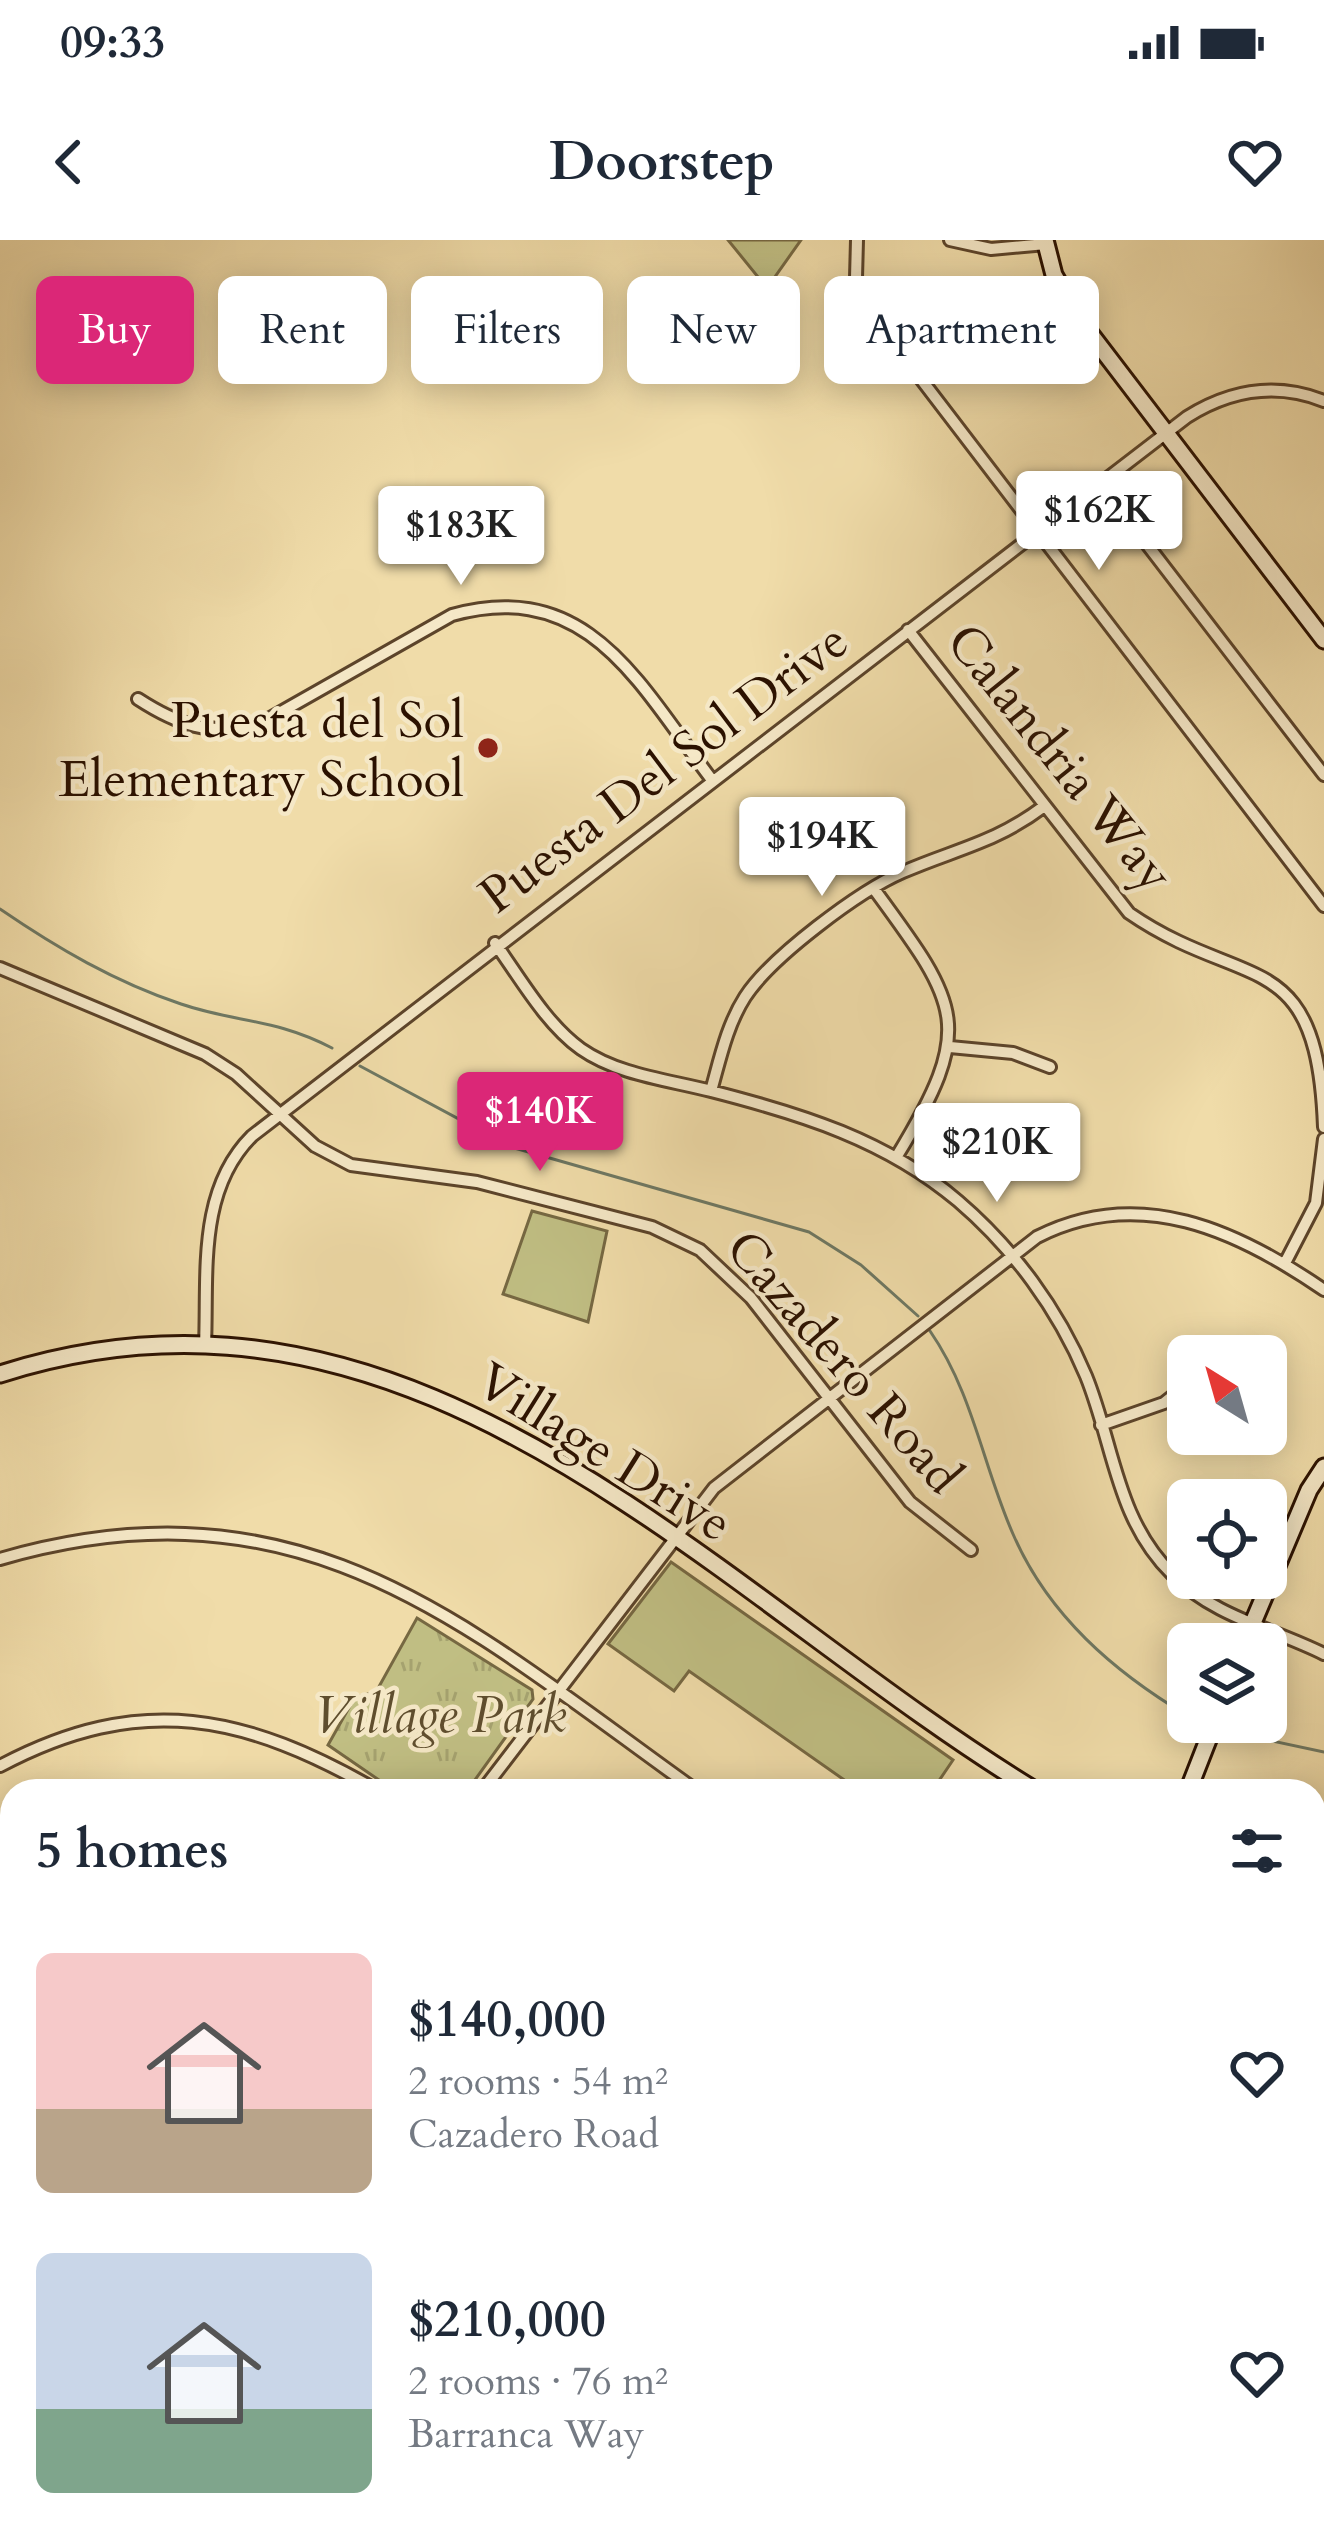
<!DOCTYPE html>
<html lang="en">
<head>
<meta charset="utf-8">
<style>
  body { margin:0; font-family:Cardo,serif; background:#f6f6f7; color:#1f2937; height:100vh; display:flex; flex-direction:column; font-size:45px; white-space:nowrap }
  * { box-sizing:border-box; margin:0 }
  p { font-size:39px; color:#747a83 }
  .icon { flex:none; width:66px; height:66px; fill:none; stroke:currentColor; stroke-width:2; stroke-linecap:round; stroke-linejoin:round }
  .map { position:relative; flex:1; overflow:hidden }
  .sheet { position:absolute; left:0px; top:1539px; width:1326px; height:768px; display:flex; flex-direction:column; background:#fff; border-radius:36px 36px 0 0; box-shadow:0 6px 30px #0003 }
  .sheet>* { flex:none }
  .banner { position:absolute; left:36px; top:36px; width:1254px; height:108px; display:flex; gap:24px }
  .needle { width:78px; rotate:323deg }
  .fabs { position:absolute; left:1167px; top:1095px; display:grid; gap:24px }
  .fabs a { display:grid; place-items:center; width:120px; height:120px; border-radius:18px; background:#fff; box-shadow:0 6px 30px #0003; font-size:60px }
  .price { position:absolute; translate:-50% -102px; padding:0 27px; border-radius:12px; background:#fff; color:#222; font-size:39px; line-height:78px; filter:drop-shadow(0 3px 6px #0008) }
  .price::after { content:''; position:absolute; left:50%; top:72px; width:36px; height:27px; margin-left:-18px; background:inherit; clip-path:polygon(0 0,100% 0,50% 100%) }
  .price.current { background:#db2777; color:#fff }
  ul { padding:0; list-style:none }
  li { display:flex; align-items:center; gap:36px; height:300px; padding:0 36px }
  li span { display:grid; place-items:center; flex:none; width:336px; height:240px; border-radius:18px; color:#555 }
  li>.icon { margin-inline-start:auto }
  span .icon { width:144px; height:144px; fill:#fffc; stroke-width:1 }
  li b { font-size:51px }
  h2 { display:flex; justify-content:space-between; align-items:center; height:144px; padding:0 36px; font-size:51px }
  .pill { padding:0 42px; border-radius:18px; background:#fff; box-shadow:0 6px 30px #0003; font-size:42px; line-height:108px }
  .pill.current { background:#db2777; color:#fff }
  .status { display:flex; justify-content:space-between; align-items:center; height:84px; padding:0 60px; background:#fff; direction:ltr }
  .status svg { height:33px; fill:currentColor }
  header { display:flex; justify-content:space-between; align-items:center; height:156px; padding:0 36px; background:#fff; font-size:54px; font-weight:700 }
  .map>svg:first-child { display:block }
  .grass { fill:#c0be83; stroke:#766842; stroke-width:3 }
  .park { fill:url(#park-tufts); stroke:#766842; stroke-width:3 }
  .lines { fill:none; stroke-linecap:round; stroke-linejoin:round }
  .stream { stroke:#6e7863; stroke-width:3 }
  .street-casing { stroke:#5c442a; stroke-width:16 }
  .secondary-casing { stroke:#2b1100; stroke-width:21 }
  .street { stroke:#f5e8c7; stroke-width:10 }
  .secondary { stroke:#f5e8c7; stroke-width:15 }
  .poi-dot { fill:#8f2418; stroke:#f5e8c7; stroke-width:4.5 }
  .labels { text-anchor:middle; stroke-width:9; stroke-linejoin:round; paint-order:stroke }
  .poi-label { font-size:51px; fill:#2b1100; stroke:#f5e8c7; text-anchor:end }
  .street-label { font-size:51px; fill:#2b1100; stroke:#f5e8c7 }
  .park-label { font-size:51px; font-style:italic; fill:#5f4e2e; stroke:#f5e8c7 }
</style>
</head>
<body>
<div class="status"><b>09:33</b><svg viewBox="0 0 49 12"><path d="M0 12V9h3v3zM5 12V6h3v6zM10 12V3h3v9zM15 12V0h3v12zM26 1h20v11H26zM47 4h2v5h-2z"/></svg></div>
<header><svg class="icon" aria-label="back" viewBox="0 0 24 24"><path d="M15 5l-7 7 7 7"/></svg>Doorstep<svg class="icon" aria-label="heart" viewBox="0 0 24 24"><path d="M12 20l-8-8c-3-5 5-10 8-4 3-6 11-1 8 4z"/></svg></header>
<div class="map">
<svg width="1324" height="2307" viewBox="0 0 1324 2307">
  <defs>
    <pattern id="park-tufts" width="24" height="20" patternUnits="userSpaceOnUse" patternTransform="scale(3)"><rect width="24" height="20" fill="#c0be83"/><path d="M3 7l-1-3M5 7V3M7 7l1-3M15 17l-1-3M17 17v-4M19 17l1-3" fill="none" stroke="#a5a26f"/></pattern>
  </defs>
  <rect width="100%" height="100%" fill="#f0dca9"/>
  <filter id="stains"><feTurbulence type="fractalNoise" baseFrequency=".00167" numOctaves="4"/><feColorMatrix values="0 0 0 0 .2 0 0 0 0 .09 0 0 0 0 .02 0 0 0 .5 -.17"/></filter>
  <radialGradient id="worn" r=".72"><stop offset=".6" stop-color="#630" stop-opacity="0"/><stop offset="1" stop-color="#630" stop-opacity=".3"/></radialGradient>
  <path class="grass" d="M728,0H801L767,48Z
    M532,971L607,991L588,1082L503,1054Z
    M671,1322L953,1520L932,1551H860L689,1431L674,1451L608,1404Z"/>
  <path class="park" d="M417,1378L532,1450L533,1459L467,1551H395L328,1505L355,1457L376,1452Z"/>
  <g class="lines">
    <path class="stream" d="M0,669C57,708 115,742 181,764C237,783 274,778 332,808
      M360,826L511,907L809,992L861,1025L918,1076
      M930,1091C973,1153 983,1226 1013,1294C1048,1375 1114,1432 1188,1476
      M1226,1491L1324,1512"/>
    <g class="street-casing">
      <path id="street" d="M857,0L856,38L872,75L1324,666
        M950,0L991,9L1046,4
        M1100,243L1324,535
        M908,390L1129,673C1245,753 1317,702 1324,887
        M138,459C178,485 210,496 258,485L452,375C589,337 640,446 712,540
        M874,649C960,766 976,786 897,916
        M495,703C520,738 546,784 581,809C618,835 669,840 711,851C801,874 886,900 958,961C1013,1008 1058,1069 1086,1136C1114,1205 1116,1279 1172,1334C1214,1377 1272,1388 1324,1414
        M0,728L205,814L236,834L315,906L351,925L477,942L652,987L700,1010L751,1058L910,1262L971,1310
        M950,807L1013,813L1050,827
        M711,851C720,819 727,785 745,757C771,717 859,651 903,632C956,609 995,603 1043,567
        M1285,1023L1316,963L1324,899
        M205,1106C208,1033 197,951 252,896L1187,177C1230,150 1276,142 1324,161
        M1101,1185L1164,1163L1188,1144
        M0,1319C305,1231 467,1387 697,1551
        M0,1526C141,1451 246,1475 378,1551
        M482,1551L714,1248L1037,997C1139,945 1237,990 1324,1050
        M0,1632L12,1648
        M1314,1770L1324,1773
        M1314,1870L1324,1874
        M0,1947L12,1963
        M1314,1974L1324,1967
        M1314,2179L1324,2172
        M0,2203L12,2219
        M1314,2230L1324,2243
        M67,2295L76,2307
        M416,2295L425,2307
        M648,2295L657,2307
        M879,2295L888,2307
        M1131,2295L1140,2307
        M1147,2307L1163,2295"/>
    </g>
    <g class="secondary-casing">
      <path id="secondary" d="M1045,0L1054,35L1079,79L1324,400
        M0,1134C420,1000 713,1355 1036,1551
        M1244,1404L1309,1250L1324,1227
        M1188,1551L1215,1482
        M1314,1654L1324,1657
        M363,2307L379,2295"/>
    </g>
    <use href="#street" class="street"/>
    <use href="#secondary" class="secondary"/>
  </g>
  <circle class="poi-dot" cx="488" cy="508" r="12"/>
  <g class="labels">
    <g class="poi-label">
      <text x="464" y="497">Puesta del Sol<tspan x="464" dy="59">Elementary School</tspan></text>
    </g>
    <g class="street-label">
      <text transform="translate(1061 517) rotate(51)" y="18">Calandria Way</text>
      <text transform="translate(663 527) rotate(-37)" y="18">Puesta Del Sol Drive</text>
      <text transform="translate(845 1121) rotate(49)" y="18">Cazadero Road</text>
      <text transform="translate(605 1211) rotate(32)" y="18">Village Drive</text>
    </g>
    <g class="park-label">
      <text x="440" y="1492">Village Park</text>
    </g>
  </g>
  <rect width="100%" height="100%" filter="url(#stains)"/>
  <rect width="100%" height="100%" fill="url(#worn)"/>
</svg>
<div class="fabs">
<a><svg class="needle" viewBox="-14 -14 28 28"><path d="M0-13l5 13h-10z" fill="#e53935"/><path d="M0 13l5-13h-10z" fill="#747a83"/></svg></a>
<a><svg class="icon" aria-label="locate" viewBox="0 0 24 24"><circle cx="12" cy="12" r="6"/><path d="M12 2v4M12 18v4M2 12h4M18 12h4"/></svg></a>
<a><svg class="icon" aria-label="layers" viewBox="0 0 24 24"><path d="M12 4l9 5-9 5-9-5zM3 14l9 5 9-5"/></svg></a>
</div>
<b class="price" style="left:1099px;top:333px">$162K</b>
<b class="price" style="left:461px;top:348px">$183K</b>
<b class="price" style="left:822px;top:659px">$194K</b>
<b class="price current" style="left:540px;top:934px">$140K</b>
<b class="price" style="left:997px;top:965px">$210K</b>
<div class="banner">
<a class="pill current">Buy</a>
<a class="pill">Rent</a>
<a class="pill">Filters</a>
<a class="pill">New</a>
<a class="pill">Apartment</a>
</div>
<section class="sheet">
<h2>5 homes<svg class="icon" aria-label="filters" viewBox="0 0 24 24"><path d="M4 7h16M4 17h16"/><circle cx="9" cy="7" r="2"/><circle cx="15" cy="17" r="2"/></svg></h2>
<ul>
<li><span style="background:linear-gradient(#f6c9c9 65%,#b9a48a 0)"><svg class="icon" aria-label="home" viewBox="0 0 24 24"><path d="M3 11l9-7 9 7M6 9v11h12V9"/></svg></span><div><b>$140,000</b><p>2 rooms · 54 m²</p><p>Cazadero Road</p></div><svg class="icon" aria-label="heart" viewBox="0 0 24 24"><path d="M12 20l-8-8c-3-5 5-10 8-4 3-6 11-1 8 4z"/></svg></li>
<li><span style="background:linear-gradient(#c9d6e8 65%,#7fa58c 0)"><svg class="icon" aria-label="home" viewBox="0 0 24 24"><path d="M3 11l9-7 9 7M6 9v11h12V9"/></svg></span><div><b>$210,000</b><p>2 rooms · 76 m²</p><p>Barranca Way</p></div><svg class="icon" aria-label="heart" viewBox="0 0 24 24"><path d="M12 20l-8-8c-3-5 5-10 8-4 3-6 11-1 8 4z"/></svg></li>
</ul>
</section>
</div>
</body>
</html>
